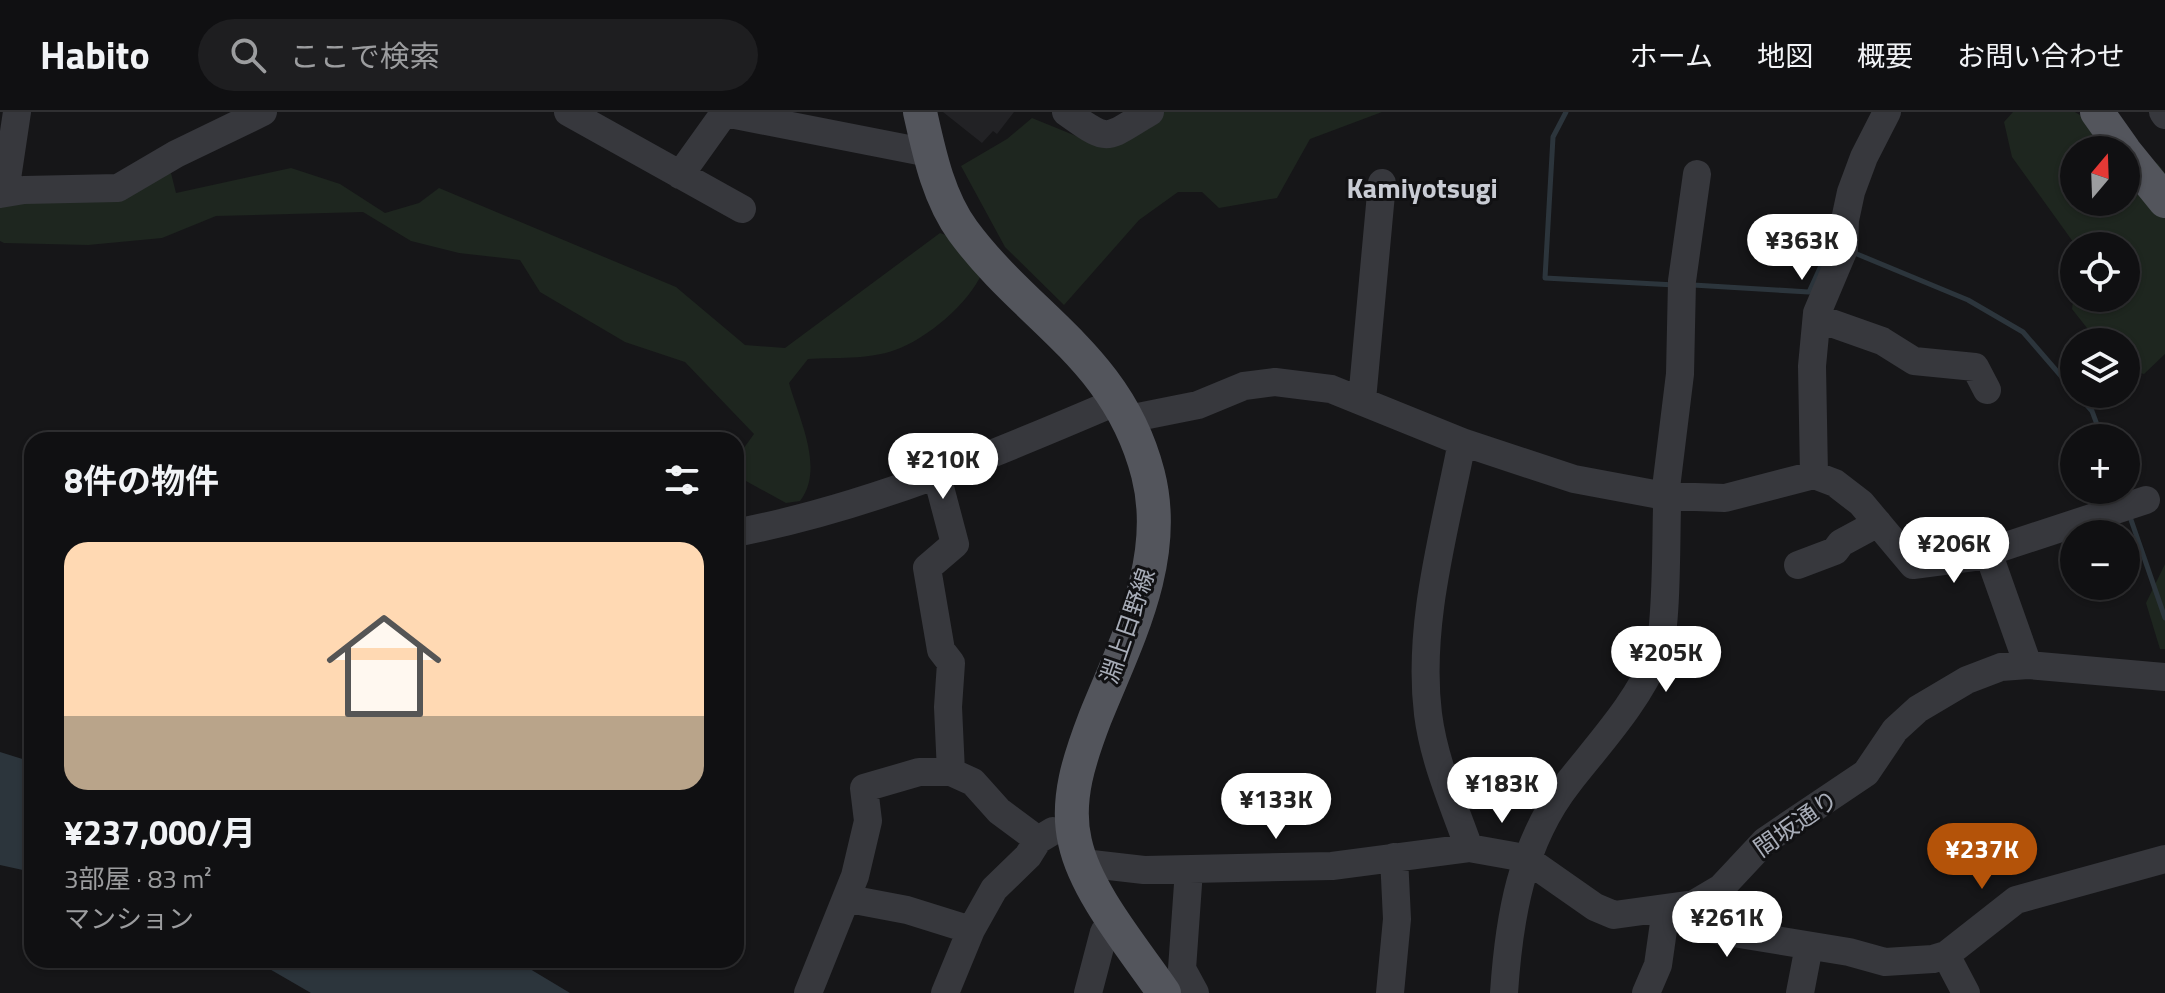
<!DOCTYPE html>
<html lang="ja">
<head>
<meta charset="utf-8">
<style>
  body { margin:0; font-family:"Titillium Web","Noto Sans JP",sans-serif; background:#1e1e20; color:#f1f3f6; height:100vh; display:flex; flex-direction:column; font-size:30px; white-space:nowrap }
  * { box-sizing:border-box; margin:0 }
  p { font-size:26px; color:#9c9d9f }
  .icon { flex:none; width:44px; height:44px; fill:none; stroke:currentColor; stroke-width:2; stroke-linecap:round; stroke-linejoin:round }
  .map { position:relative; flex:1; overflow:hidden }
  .details { position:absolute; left:24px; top:320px; width:720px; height:536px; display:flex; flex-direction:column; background:#101012; border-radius:24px; box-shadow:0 2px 6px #0004,0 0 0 2px #303032 }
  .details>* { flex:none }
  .needle { width:52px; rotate:19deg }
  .tools { position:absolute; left:2060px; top:24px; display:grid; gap:16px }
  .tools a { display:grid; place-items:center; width:80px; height:80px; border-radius:50%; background:#101012; box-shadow:0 2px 6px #0004,0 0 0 2px #303032; font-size:40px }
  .price { position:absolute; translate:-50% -68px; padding:0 18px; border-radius:28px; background:#fff; color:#222; font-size:26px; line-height:52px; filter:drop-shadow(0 2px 4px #0008) }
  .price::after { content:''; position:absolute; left:50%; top:48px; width:24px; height:18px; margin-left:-12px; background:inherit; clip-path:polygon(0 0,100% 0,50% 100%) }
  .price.active { background:#b45309; color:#fff }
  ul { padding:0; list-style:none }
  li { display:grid; align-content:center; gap:16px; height:424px; padding:0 40px }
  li+li { border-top:2px solid #303032 }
  li span { display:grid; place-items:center; height:248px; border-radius:24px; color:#555 }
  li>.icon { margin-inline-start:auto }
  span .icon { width:144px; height:144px; fill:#fffc; stroke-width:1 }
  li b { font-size:34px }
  h2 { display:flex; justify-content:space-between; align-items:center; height:96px; padding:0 40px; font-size:34px }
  header { display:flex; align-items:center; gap:48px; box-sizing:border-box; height:112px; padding:0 40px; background:#101012; border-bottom:2px solid #303032 }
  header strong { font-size:38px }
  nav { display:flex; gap:44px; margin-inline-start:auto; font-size:28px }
  .search { width:560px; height:72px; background:#1e1e20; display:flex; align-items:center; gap:20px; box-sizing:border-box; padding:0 28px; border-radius:44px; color:#9c9d9f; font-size:30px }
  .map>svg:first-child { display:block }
  .built { fill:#222225 }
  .green { fill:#1e261f; fill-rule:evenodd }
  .water { fill:#2c353c }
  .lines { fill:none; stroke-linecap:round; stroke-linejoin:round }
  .stream { stroke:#2c353c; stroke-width:5 }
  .minor { stroke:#37383d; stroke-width:28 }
  .major { stroke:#53555c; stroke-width:34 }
  .labels { text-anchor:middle; stroke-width:6; stroke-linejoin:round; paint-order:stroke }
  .street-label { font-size:24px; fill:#a8adb8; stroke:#111113 }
  .quarter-label { font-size:28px; font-weight:bold; fill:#c9ccd4; stroke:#111113 }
</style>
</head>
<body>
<header>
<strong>Habito</strong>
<div class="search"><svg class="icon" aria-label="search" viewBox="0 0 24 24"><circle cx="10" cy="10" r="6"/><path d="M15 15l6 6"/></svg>ここで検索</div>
<nav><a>ホーム</a><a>地図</a><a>概要</a><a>お問い合わせ</a></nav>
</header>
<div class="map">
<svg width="2165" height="881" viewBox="0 0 2165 881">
  <rect width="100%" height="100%" fill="#161618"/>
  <path class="built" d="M943,0H1014L997,22L993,19L982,31Z"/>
  <path class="green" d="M1134,0H1382L1310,27L1277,86L1219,96L1202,80H1178L1139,108L1064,193L1005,135L961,54L1007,27L1032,6L1081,26Z
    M2013,0H2075L2158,52L2165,61V242L2144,262L2126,257V230H2098L2072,197L2074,183L2126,186V134H2076L2012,45L2004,10ZM2074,38H2126V90H2074Z
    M0,51V91L171,61L176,81L291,56L340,72L385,101L419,91L439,76L676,175L745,233L785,236L940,121L960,128L982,161C969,191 927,227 895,238C868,248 836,245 808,247L789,271C799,307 825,357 800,389L786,391L746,369L741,340L754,322L685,250L625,230L540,180L520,148L459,141L411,129L363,100L216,104L162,126L88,133L4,131L0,129Z
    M2165,452V537H2160L2146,491Z"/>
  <path class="water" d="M0,640L32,650V760L0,753Z
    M254,848H515L570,881H311Z"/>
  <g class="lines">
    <path class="stream" d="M1566,0L1553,25L1545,166L1675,173
      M1852,140L1968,188L2023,220L2074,279
      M1693,173L1809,180L1831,132L1835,134
      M2077,282L2092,299L2102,326
      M2129,402L2165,506"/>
    <path class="minor" d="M568,0L742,97
      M1066,0C1111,32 1104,27 1150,0
      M2163,0L2165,3
      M725,1L929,41
      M680,63L725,0
      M5,80L17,0
      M0,82L24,78L118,76L176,42L263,0
      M1817,206L1882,229L1914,249L1975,255L1987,278
      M1362,288L1382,71
      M1128,307L1198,293L1244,274L1275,270L1331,277L1462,330L1574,367L1665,384L1725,386L1814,363L1835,371L1861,391L1913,453L1989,443L1997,437L2146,388
      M1462,330C1445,418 1417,512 1428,602C1434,649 1453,691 1469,736
      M1814,363L1812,254L1817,201L1844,137L1845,108L1851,80L1864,45L1887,0
      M937,364L955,432L927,456L941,538L951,551L948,595L951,660
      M745,419C874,393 997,341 1118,289
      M1989,443L2028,553
      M1798,453L1835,439L1841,431L1878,411
      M1083,751L1144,758L1332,754L1469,736L1525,746L1595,795L1614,803L1694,792L1721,776L1765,729L1866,661L1895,618L1918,597L1967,568L2001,555L2028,553L2165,565
      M1189,758L1182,857L1195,881
      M849,787L907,798L971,818
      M1694,792L1709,817L1849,840L1885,850L1933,847L1946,843L2016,788L2165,747
      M1946,843L1966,881
      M808,881L855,764L868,709L864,676L919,660H951L973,670L999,699L1038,728
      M945,881L971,818L994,777L1028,744L1038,728L1053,719
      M1088,881L1104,820L1116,810
      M1390,881L1397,807L1394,745
      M1504,881C1509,806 1521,731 1569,670C1602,628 1637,591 1658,541C1667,518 1666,426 1667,396L1665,384L1680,262L1682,169L1697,62
      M1646,881L1658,853L1666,797
      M1800,881L1809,834"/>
    <path class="major" d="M920,0C929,40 938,85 963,119C1028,207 1118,245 1148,362C1170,448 1126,529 1095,606C1080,645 1065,688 1075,730C1086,781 1135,838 1164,881
      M2097,0L2124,38
      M2126,41L2165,89"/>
  </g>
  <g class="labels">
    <g class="street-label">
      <text transform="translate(1128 514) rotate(-71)" y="8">淵上日野線</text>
      <text transform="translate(1796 712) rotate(-35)" y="8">間坂通り</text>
    </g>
    <g class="quarter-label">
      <text x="1422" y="86">Kamiyotsugi</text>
    </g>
  </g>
</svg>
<div class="tools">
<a><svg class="needle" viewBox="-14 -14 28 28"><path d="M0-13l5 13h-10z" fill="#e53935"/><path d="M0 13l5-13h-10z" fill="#9c9d9f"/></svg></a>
<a><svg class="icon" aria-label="locate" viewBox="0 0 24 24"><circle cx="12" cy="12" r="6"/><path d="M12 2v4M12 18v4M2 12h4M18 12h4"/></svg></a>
<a><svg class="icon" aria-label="layers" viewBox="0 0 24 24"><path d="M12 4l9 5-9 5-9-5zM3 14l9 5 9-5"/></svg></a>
<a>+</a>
<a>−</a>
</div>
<b class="price" style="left:1802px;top:170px">¥363K</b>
<b class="price" style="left:943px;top:389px">¥210K</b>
<b class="price" style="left:1954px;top:473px">¥206K</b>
<b class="price" style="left:1666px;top:582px">¥205K</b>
<b class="price" style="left:1502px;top:713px">¥183K</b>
<b class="price" style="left:1276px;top:729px">¥133K</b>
<b class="price active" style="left:1982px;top:779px">¥237K</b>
<b class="price" style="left:1727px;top:847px">¥261K</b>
<section class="details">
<h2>8件の物件<svg class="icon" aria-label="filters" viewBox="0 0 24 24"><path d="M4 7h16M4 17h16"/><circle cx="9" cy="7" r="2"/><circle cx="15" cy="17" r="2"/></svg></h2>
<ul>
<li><span style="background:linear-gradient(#ffd9b3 70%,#b9a48a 0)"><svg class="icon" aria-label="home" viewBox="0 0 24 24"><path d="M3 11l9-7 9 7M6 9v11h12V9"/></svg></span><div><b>¥237,000/月</b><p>3部屋 · 83 m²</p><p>マンション</p></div></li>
</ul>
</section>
</div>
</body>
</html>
